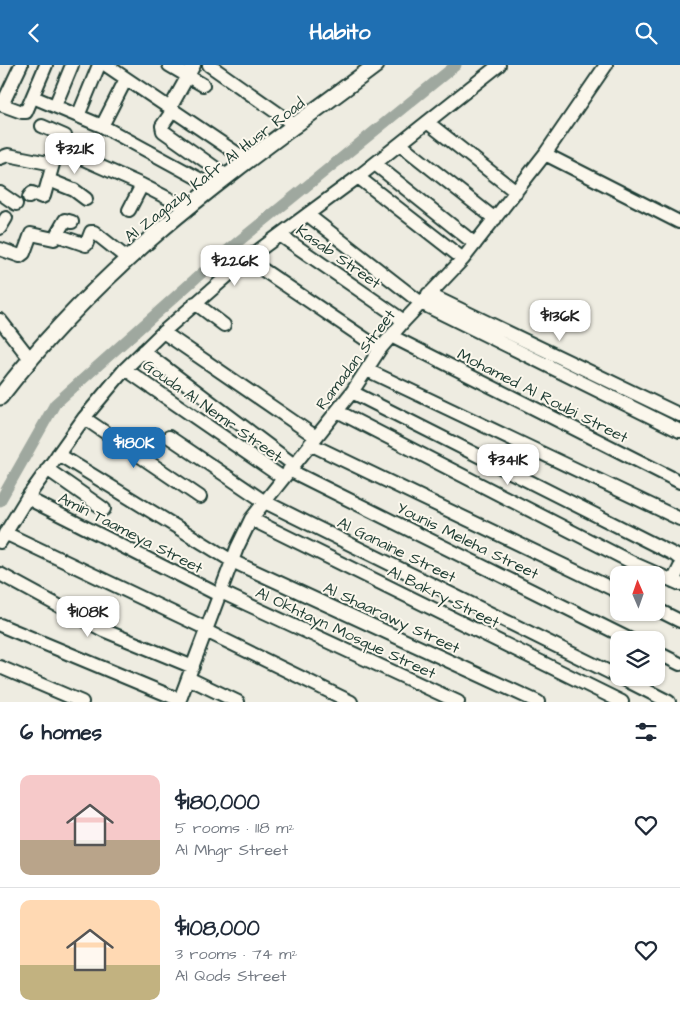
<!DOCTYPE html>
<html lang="en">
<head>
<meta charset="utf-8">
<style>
  body { margin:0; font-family:"Architects Daughter",sans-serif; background:#f2f2f3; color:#1f2937; height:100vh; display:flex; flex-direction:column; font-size:19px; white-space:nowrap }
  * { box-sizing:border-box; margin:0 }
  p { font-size:16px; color:#747a83 }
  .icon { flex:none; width:28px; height:28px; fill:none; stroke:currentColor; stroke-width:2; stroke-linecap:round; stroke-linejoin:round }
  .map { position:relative; height:637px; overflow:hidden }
  .drawer { display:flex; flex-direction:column; background:#fff; flex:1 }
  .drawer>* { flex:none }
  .needle { width:32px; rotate:358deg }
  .controls { position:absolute; left:610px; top:501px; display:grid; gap:10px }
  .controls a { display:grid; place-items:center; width:55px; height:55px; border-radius:10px; background:#fff; box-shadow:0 1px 4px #0004; font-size:25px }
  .price { position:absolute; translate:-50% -42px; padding:0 11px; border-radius:10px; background:#fff; color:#222; font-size:16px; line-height:32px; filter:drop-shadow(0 1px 2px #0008) }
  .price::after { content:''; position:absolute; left:50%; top:30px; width:15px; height:11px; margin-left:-8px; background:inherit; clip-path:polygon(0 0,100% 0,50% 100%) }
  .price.current { background:#1f6fb2; color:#fff }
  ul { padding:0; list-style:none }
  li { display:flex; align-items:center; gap:15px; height:125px; padding:0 20px }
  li+li { border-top:1px solid #e0e1e3 }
  li span { display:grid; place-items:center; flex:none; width:140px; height:100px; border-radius:10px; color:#555 }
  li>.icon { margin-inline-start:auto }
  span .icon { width:60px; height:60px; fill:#fffc; stroke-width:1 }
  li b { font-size:21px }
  h2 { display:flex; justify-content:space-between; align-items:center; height:60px; padding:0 20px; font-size:21px }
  header { display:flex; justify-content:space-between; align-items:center; height:65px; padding:0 20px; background:#1f6fb2; color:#fff; font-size:22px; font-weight:700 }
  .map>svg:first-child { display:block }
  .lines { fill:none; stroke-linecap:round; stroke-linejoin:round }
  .canal { stroke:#9fa89f; stroke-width:11 }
  .minor-casing { stroke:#1f3d34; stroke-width:16 }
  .major-casing { stroke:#1f3d34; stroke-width:19 }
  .minor { stroke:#fbf7ec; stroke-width:12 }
  .major { stroke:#fbf7ec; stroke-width:15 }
  .labels { text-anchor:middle; stroke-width:4; stroke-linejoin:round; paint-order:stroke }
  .street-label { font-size:16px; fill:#1f3d34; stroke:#fbf7ec }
</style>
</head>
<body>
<header><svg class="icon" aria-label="back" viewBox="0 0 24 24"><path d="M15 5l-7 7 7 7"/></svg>Habito<svg class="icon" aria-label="search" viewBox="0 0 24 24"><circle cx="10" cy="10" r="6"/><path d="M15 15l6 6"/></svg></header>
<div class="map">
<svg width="680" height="637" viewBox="0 0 680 637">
  <rect width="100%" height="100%" fill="#eeece1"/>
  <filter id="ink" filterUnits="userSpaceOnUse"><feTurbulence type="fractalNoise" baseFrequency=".02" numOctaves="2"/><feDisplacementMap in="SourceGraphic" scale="10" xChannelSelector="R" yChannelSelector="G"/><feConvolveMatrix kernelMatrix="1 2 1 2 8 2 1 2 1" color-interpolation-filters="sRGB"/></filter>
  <g filter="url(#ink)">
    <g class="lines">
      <path class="canal" d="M0,436L55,339L223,189L456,0"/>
      <g class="minor-casing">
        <path id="minor" d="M106,0L248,96
          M169,0L203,20
          M209,0L296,61
          M33,32L102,61L214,122
          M0,39L22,47H26L46,0
          M2,40L21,0
          M55,41L72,0
          M170,43L194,0
          M173,45L162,61L163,66L228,112
          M78,51L99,0
          M427,57L516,127
          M42,61L65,71L62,82L63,85L142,120L187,143
          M102,61L126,14
          M400,79L495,154
          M545,89L679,157
          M0,93L8,90L53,99L44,131L42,132L32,128L29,132
          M375,99L475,179
          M358,112L463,194
          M49,115L74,125L86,134
          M0,128L16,139
          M129,145L142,120
          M308,150L421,238L680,366
          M0,163L6,153
          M57,170L86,180L91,167H94L128,194
          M280,170L404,256
          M0,184L20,191L24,188L31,169L54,174L65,155L72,157
          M247,194L380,284
          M428,229L680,350
          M195,238L224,260
          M0,255L31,295
          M163,267L316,372
          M391,271L680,417
          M143,286L294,400
          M125,304L283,413
          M367,305L680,454
          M352,327L675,490L680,494
          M337,346L637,500L680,519
          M84,353L200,432
          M169,372L265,437L619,612
          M310,379L619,527
          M58,389L232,496L538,637
          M47,404L104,444
          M289,405L631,575
          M27,433L219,530
          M251,454L622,637
          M5,468L207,564
          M0,477L27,433L84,353L125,304L163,267L247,194L358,112L499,0
          M0,509L103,565L193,602
          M673,516L680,502
          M221,527L458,637
          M656,544L680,556
          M0,560L180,635
          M206,566L351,637
          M656,587L680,599
          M0,602L82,637
          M620,612L669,637
          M188,613L238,637
          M179,637L237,483L251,454L352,327L380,284L404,256L463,194L545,89L606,0"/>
      </g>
      <g class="major-casing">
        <path id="major" d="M0,332C46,272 100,217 157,168C227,108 303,55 376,0"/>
      </g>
      <use href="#minor" class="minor"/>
      <use href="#major" class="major"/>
    </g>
  </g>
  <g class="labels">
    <g class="street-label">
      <text transform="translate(214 104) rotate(-38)" y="6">Al Zagazig, Kafr Al Husr Road</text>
      <text transform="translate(339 191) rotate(35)" y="6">Kasab Street</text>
      <text transform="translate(355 294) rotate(-53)" y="6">Ramadan Street</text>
      <text transform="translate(543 330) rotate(27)" y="6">Mohamed Al Roubi Street</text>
      <text transform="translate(213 345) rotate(35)" y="6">Gouda Al Nemr Street</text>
      <text transform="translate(131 467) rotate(27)" y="6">Amin Taameya Street</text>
      <text transform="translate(468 475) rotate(26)" y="6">Younis Meleha Street</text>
      <text transform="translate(397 484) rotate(26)" y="6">Al Ganaine Street</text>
      <text transform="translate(444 531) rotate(26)" y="6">Al Bakry Street</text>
      <text transform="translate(392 552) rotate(25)" y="6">Al Shaarawy Street</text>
      <text transform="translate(346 567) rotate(25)" y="6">Al Okhtayn Mosque Street</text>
    </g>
  </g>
</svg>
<div class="controls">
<a><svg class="needle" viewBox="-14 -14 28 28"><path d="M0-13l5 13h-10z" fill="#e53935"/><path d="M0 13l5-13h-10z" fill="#747a83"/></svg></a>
<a><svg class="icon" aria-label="layers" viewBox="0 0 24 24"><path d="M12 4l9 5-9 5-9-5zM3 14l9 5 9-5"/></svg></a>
</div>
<b class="price" style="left:75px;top:110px">$321K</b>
<b class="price" style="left:235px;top:222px">$226K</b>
<b class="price" style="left:560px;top:277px">$136K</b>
<b class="price current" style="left:134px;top:404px">$180K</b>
<b class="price" style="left:508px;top:421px">$341K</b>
<b class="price" style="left:88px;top:573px">$108K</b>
</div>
<section class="drawer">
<h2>6 homes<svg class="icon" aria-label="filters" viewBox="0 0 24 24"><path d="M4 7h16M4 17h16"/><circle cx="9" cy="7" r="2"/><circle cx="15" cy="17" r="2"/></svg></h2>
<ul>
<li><span style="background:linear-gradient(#f6c9c9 65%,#b9a48a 0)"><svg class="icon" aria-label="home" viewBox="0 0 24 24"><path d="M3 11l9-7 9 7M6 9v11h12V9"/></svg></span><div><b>$180,000</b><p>5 rooms · 118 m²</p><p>Al Mhgr Street</p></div><svg class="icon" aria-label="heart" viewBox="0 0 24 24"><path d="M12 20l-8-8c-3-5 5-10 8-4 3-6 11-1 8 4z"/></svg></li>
<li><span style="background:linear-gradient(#ffd9b3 65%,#c2b280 0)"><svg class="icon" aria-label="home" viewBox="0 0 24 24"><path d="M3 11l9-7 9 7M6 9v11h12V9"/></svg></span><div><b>$108,000</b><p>3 rooms · 74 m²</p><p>Al Qods Street</p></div><svg class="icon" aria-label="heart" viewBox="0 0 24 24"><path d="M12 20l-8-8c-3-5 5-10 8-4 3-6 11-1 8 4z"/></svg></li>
</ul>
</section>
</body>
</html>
